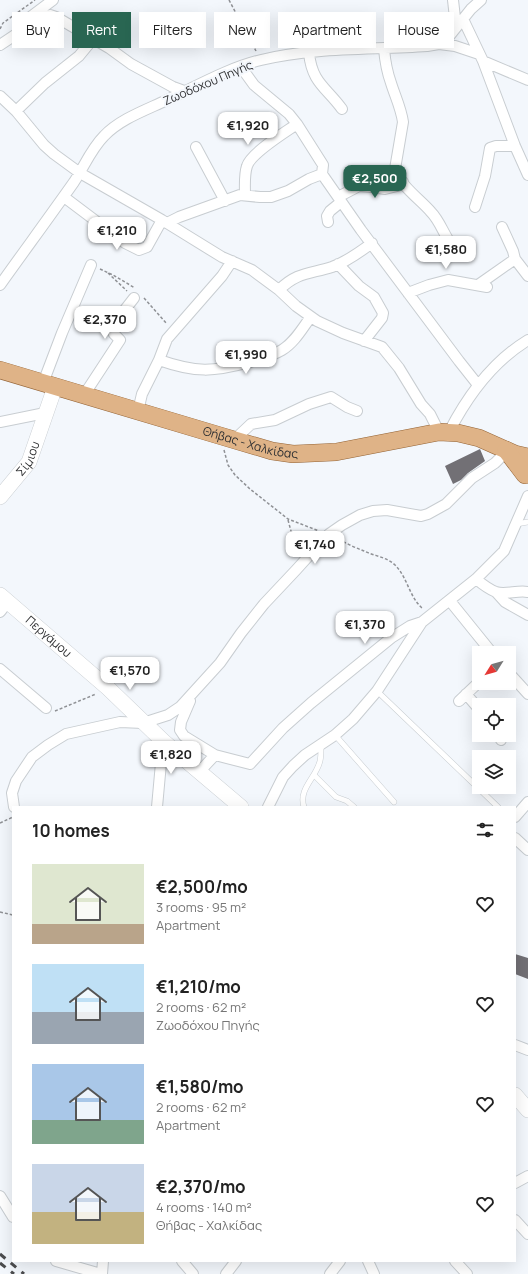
<!DOCTYPE html>
<html lang="en">
<head>
<meta charset="utf-8">
<style>
  body { margin:0; font-family:Manrope,sans-serif; background:#f2f2f2; color:#222; height:100vh; display:flex; flex-direction:column; font-size:15px; white-space:nowrap }
  * { box-sizing:border-box; margin:0 }
  p { font-size:13px; color:#767676 }
  .icon { flex:none; width:22px; height:22px; fill:none; stroke:currentColor; stroke-width:2; stroke-linecap:round; stroke-linejoin:round }
  .map { position:relative; flex:1; overflow:hidden }
  .drawer { position:absolute; left:12px; top:806px; width:504px; height:456px; display:flex; flex-direction:column; background:#fff; border-radius:0px; box-shadow:0 4px 16px #0002 }
  .drawer>* { flex:none }
  .banner { position:absolute; left:12px; top:12px; width:504px; height:36px; display:flex; gap:8px }
  .needle { width:26px; rotate:233deg }
  .controls { position:absolute; left:472px; top:646px; display:grid; gap:8px }
  .controls a { display:grid; place-items:center; width:44px; height:44px; border-radius:0px; background:#fff; box-shadow:0 4px 16px #0002; font-size:20px }
  .price { position:absolute; translate:-50% -34px; padding:0 9px; border-radius:8px; background:#fff; color:#222; font-size:13px; line-height:26px; filter:drop-shadow(0 1px 2px #0008) }
  .price::after { content:''; position:absolute; left:50%; top:24px; width:12px; height:9px; margin-left:-6px; background:inherit; clip-path:polygon(0 0,100% 0,50% 100%) }
  .price.on { background:#296652; color:#fff }
  ul { padding:0; list-style:none }
  li { display:flex; align-items:center; gap:12px; height:100px; padding:0 20px }
  li span { display:grid; place-items:center; flex:none; width:112px; height:80px; border-radius:0px; color:#555 }
  li>.icon { margin-inline-start:auto }
  span .icon { width:48px; height:48px; fill:#fffc; stroke-width:1 }
  li b { font-size:17px }
  h2 { display:flex; justify-content:space-between; align-items:center; height:48px; padding:0 20px; font-size:17px }
  .pill { padding:0 14px; border-radius:0px; background:#fff; box-shadow:0 4px 16px #0002; font-size:14px; line-height:36px }
  .pill.on { background:#296652; color:#fff }
  .map>svg:first-child { display:block }
  .building { fill:#727075 }
  .lines { fill:none; stroke-linecap:round; stroke-linejoin:round }
  .lane-casing { stroke:#c8cdd1; stroke-width:6 }
  .street-casing { stroke:#c8cdd1; stroke-width:12 }
  .secondary-casing { stroke:#c8cdd1; stroke-width:16 }
  .primary-casing { stroke:#946436; stroke-width:18 }
  .path { stroke:#8f9195; stroke-width:1.5; stroke-dasharray:3 2; stroke-linecap:butt }
  .lane { stroke:#fff; stroke-width:5 }
  .street { stroke:#fff; stroke-width:10 }
  .secondary { stroke:#fff; stroke-width:15 }
  .primary { stroke:#dfb387; stroke-width:17 }
  .rail { stroke:#4b4c4e; stroke-width:3; stroke-dasharray:7 7; stroke-linecap:butt }
  .labels { text-anchor:middle; stroke-width:4; stroke-linejoin:round; paint-order:stroke }
  .street-label { font-size:12px; fill:#303133; stroke:#f3f7fc }
</style>
</head>
<body>
<div class="map">
<svg width="528" height="1274" viewBox="0 0 528 1274">
  <rect width="100%" height="100%" fill="#f3f7fc"/>
  <path class="building" d="M480,449L485,461L468,473L461,480L453,484L445,466Z
    M515,954L528,958V979L515,974Z"/>
  <g class="lines">
    <g class="lane-casing">
      <path id="lane" d="M516,524L528,522
        M377,691L498,807
        M335,735L394,802
        M314,775L336,797L347,801L354,807
        M304,807C298,789 316,778 320,761C321,757 321,751 321,746"/>
    </g>
    <g class="street-casing">
      <path id="street" d="M453,0L456,27
        M29,18L53,0
        M463,19L483,61L515,146L528,175
        M439,44L455,46L479,54
        M0,45L42,17L50,15L56,17L109,48L131,64L173,87L184,91
        M384,49C385,60 387,72 391,83C395,96 401,108 403,122L395,169C401,187 420,199 431,212C439,220 443,232 449,241
        M309,53C312,83 326,87 342,109
        M483,61L528,80
        M241,67L254,85L289,114L297,124L323,165L322,174
        M0,96L16,111L44,145L54,154L80,173L162,220L222,257L252,270L279,290L296,306L317,321L343,333L382,347L399,368L421,404L430,414L439,432
        M16,111L45,83L79,56L93,39
        M196,147L225,201
        M245,195C245,186 244,175 247,166C251,153 284,133 297,124
        M64,197L125,243L139,250L147,247L162,220
        M338,197L359,186L372,187L385,189L397,186L403,182
        M475,207L485,176L490,148L496,146H515
        M328,222L327,216L330,211L341,202
        M167,223L179,217L240,195L260,197H271L288,191L309,179L322,174L361,230L459,361L478,385
        M502,227L513,251L515,259L528,276
        M338,264L359,286L374,297L383,313L382,318L364,341
        M0,285C25,250 50,216 74,182C84,167 91,149 104,136C120,119 146,110 167,100C197,86 228,68 261,60C315,47 372,50 427,46L439,44L447,39L471,9L481,0
        M478,285L515,259
        M279,290C297,272 310,274 332,267C346,262 360,252 372,243
        M408,293L429,285L448,280L487,287
        M159,360C196,373 213,372 250,362C261,359 272,356 282,350C294,343 302,329 310,318
        M43,383L62,333L91,265
        M84,395L120,340L114,334L112,330L113,325L134,298
        M138,411L142,394L159,360L167,339L222,276L232,261
        M0,422L45,413
        M449,432C468,395 492,362 528,340
        M234,440L251,424L275,420L309,404L331,397L347,407L357,411
        M476,579C482,584 488,589 496,592C505,595 518,590 528,592
        M496,592L505,602L528,615
        M450,601L492,653
        M0,612L8,602
        M0,669L46,708
        M509,673L528,694
        M466,694L479,709
        M190,701L181,722L180,730L184,736L215,755
        M459,701L479,682
        M498,735L501,740
        M200,771L215,755L250,764L283,728L311,703L391,638L410,626L422,622L476,579L504,551L528,496
        M14,807L12,793L16,781L32,757L48,745L66,734L120,722L143,723L168,715L180,707L220,663L241,633L264,604L296,570L315,549L329,534L342,525L360,515L373,511L387,510L421,516L428,514L446,504L472,478L495,463L501,457L506,450
        M157,807L163,741
        M268,807L283,777L293,766L305,755L335,735L353,719L377,691L422,622
        M515,817L528,802
        M515,838L528,850
        M515,1045L528,1050
        M515,1183L528,1176
        M0,1196L13,1217
        M515,1220L528,1234
        M56,1261L101,1274
        M182,1261L193,1274
        M368,1261L374,1274
        M455,1261L467,1274
        M102,1274L103,1261
        M226,1274L236,1261
        M330,1274L340,1261"/>
    </g>
    <g class="secondary-casing">
      <g id="secondary">
        <path id="s1" d="M0,497L29,462L55,387"/>
        <path id="s2" d="M0,595L108,688L163,741L241,807"/>
        <path d="M515,1095L528,1110"/>
      </g>
    </g>
    <g class="primary-casing">
      <g id="primary">
        <path id="s3" d="M0,370L221,436L272,451L293,454L336,452L439,432L458,433L479,438L515,454L528,457"/>
        <path d="M506,450L525,475"/>
      </g>
    </g>
    <path class="path" d="M229,0L256,51
      M0,29L3,23L35,0
      M100,269L113,275L135,288
      M108,273L127,291
      M144,298L167,324
      M224,450L228,465L235,475L250,489L288,519L319,531
      M288,520L297,553
      M339,539C347,544 356,548 364,551C374,556 387,557 395,565C408,578 409,597 423,609
      M55,711L96,694
      M0,823L13,817
      M0,912L13,915
      M12,993H13"/>
    <use href="#lane" class="lane"/>
    <use href="#street" class="street"/>
    <use href="#secondary" class="secondary"/>
    <use href="#primary" class="primary"/>
    <path class="rail" d="M0,1254L24,1274
      M0,1263L14,1274"/>
  </g>
  <g class="labels">
    <g class="street-label">
      <text transform="translate(208 83) rotate(-23)" y="4">Ζωοδόχου Πηγής</text>
      <text dy="4" stroke="none"><textPath href="#s3" startOffset="261">Θήβας - Χαλκίδας</textPath></text>
      <text dy="4" stroke="none"><textPath href="#s1" startOffset="48">Σίμιου</textPath></text>
      <text dy="4" stroke="none"><textPath href="#s2" startOffset="64">Περγάμου</textPath></text>
    </g>
  </g>
</svg>
<div class="controls">
<a><svg class="needle" viewBox="-14 -14 28 28"><path d="M0-13l5 13h-10z" fill="#e53935"/><path d="M0 13l5-13h-10z" fill="#767676"/></svg></a>
<a><svg class="icon" aria-label="locate" viewBox="0 0 24 24"><circle cx="12" cy="12" r="6"/><path d="M12 2v4M12 18v4M2 12h4M18 12h4"/></svg></a>
<a><svg class="icon" aria-label="layers" viewBox="0 0 24 24"><path d="M12 4l9 5-9 5-9-5zM3 14l9 5 9-5"/></svg></a>
</div>
<b class="price" style="left:248px;top:146px">€1,920</b>
<b class="price on" style="left:375px;top:199px">€2,500</b>
<b class="price" style="left:117px;top:251px">€1,210</b>
<b class="price" style="left:446px;top:270px">€1,580</b>
<b class="price" style="left:105px;top:340px">€2,370</b>
<b class="price" style="left:246px;top:375px">€1,990</b>
<b class="price" style="left:315px;top:565px">€1,740</b>
<b class="price" style="left:365px;top:645px">€1,370</b>
<b class="price" style="left:130px;top:691px">€1,570</b>
<b class="price" style="left:171px;top:775px">€1,820</b>
<div class="banner">
<a class="pill">Buy</a>
<a class="pill on">Rent</a>
<a class="pill">Filters</a>
<a class="pill">New</a>
<a class="pill">Apartment</a>
<a class="pill">House</a>
</div>
<section class="drawer">
<h2>10 homes<svg class="icon" aria-label="filters" viewBox="0 0 24 24"><path d="M4 7h16M4 17h16"/><circle cx="9" cy="7" r="2"/><circle cx="15" cy="17" r="2"/></svg></h2>
<ul>
<li><span style="background:linear-gradient(#dfe7d0 75%,#b9a48a 0)"><svg class="icon" aria-label="home" viewBox="0 0 24 24"><path d="M3 11l9-7 9 7M6 9v11h12V9"/></svg></span><div><b>€2,500/mo</b><p>3 rooms · 95 m²</p><p>Apartment</p></div><svg class="icon" aria-label="heart" viewBox="0 0 24 24"><path d="M12 20l-8-8c-3-5 5-10 8-4 3-6 11-1 8 4z"/></svg></li>
<li><span style="background:linear-gradient(#bfe0f5 60%,#9aa5b1 0)"><svg class="icon" aria-label="home" viewBox="0 0 24 24"><path d="M3 11l9-7 9 7M6 9v11h12V9"/></svg></span><div><b>€1,210/mo</b><p>2 rooms · 62 m²</p><p>Ζωοδόχου Πηγής</p></div><svg class="icon" aria-label="heart" viewBox="0 0 24 24"><path d="M12 20l-8-8c-3-5 5-10 8-4 3-6 11-1 8 4z"/></svg></li>
<li><span style="background:linear-gradient(#a9c7e8 70%,#7fa58c 0)"><svg class="icon" aria-label="home" viewBox="0 0 24 24"><path d="M3 11l9-7 9 7M6 9v11h12V9"/></svg></span><div><b>€1,580/mo</b><p>2 rooms · 62 m²</p><p>Apartment</p></div><svg class="icon" aria-label="heart" viewBox="0 0 24 24"><path d="M12 20l-8-8c-3-5 5-10 8-4 3-6 11-1 8 4z"/></svg></li>
<li><span style="background:linear-gradient(#c9d6e8 60%,#c2b280 0)"><svg class="icon" aria-label="home" viewBox="0 0 24 24"><path d="M3 11l9-7 9 7M6 9v11h12V9"/></svg></span><div><b>€2,370/mo</b><p>4 rooms · 140 m²</p><p>Θήβας - Χαλκίδας</p></div><svg class="icon" aria-label="heart" viewBox="0 0 24 24"><path d="M12 20l-8-8c-3-5 5-10 8-4 3-6 11-1 8 4z"/></svg></li>
</ul>
</section>
</div>
</body>
</html>
